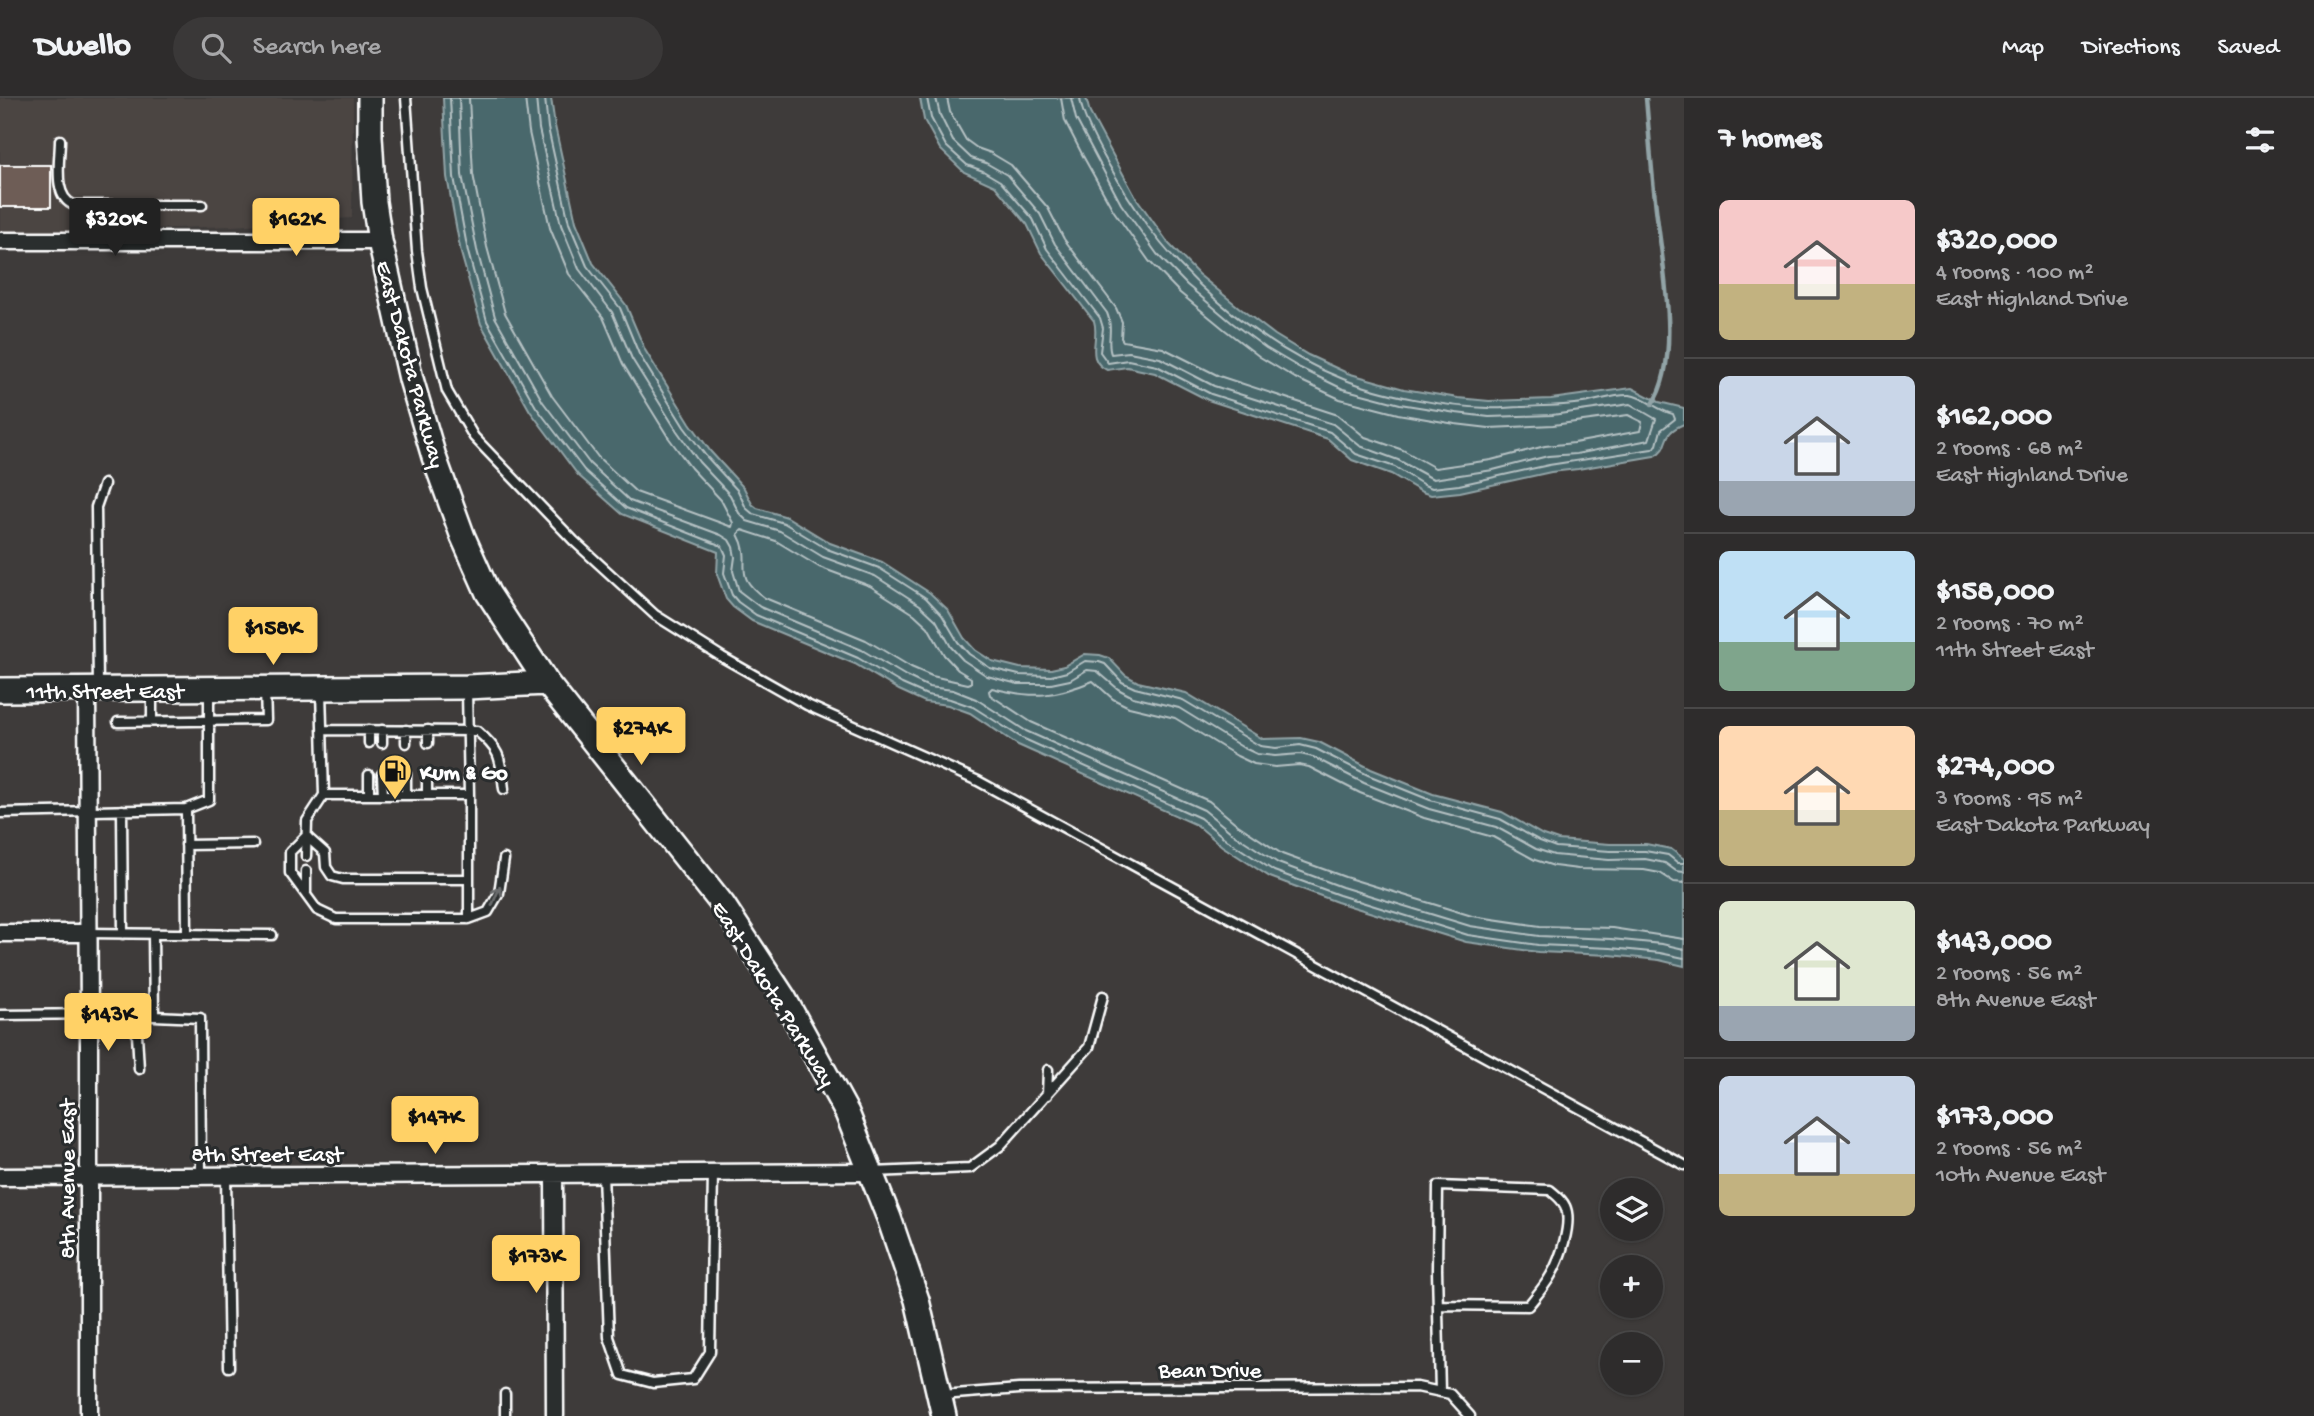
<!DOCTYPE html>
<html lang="en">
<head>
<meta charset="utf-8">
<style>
  body { margin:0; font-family:"Gochi Hand",sans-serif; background:#3a3838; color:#f1f3f6; height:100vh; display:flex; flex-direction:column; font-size:26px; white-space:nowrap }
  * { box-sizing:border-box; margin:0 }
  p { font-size:23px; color:#a7a7a9 }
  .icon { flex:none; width:38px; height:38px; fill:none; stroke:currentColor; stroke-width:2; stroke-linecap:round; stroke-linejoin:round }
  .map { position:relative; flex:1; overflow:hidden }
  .drawer { display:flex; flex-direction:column; background:#2e2c2c; width:630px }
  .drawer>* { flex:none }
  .tools { position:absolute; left:1600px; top:1080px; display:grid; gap:14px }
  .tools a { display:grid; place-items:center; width:63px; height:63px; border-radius:50%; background:#2e2c2c; box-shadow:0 2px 5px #0004,0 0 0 2px #494848; font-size:35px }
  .price { position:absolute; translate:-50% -60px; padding:0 16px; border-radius:7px; background:#ffd166; color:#111; font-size:23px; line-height:46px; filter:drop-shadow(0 2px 4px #0008) }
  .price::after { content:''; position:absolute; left:50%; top:42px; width:21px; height:16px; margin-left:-10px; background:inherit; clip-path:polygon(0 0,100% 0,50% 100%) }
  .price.active { background:#222; color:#fff }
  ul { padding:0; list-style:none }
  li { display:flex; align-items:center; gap:21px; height:175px; padding:0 35px }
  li+li { border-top:2px solid #494848 }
  li span { display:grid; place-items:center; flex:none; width:196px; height:140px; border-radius:10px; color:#555 }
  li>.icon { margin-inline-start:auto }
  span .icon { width:84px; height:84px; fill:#fffc; stroke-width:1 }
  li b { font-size:30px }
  h2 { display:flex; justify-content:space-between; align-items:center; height:84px; padding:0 35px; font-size:30px }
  header { display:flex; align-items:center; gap:42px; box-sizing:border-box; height:98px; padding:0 35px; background:#2e2c2c; border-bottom:2px solid #494848 }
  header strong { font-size:33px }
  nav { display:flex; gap:38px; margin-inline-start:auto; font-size:24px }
  .search { width:490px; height:63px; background:#3a3838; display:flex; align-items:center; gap:18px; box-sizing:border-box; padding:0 24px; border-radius:38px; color:#a7a7a9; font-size:26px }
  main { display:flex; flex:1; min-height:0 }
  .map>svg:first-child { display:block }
  .built { fill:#4c4543 }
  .water { fill:#49676c; stroke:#92a4a7; stroke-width:2 }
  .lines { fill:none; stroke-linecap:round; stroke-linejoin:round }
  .shore { stroke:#b6c2c4; stroke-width:2 }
  .stream { stroke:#92a4a7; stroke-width:4.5 }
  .building { fill:#6e5d57; stroke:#fff; stroke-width:2 }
  .lane-casing { stroke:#fff; stroke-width:13 }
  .street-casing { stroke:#fff; stroke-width:21 }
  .secondary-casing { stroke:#fff; stroke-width:28 }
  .lane { stroke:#2a2d2e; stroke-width:8 }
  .street { stroke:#2a2d2e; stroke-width:16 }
  .secondary { stroke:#2a2d2e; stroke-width:23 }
  .oneway { stroke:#6a6c6d }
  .labels { text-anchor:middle; stroke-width:6; stroke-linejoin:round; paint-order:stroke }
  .street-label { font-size:23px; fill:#fff; stroke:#2a2d2e }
  .poi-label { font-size:23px; font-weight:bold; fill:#fff; stroke:#2a2d2e; text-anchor:start }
</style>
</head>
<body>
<header>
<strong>Dwello</strong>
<div class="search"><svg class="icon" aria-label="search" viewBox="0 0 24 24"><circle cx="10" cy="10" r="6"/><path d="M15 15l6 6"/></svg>Search here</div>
<nav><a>Map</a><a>Directions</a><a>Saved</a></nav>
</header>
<main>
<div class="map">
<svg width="1684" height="1318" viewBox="0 0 1684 1318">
  <rect width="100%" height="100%" fill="#3e3b3a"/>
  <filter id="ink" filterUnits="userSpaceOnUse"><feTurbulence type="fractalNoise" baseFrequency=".0143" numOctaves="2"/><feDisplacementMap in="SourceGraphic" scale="14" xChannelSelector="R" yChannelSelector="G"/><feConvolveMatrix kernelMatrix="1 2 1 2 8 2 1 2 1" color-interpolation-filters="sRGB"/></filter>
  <g filter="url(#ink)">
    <path class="built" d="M0,0H353L352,120L232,128L0,136Z"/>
    <path class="water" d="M443,0H551L555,28L576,124L593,165L626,207L645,252L690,325L711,354L744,390L752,406L757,410L787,419L830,445L882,464L930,495L948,512L964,540L975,552L992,563L1020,570L1051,571L1064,568L1085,556L1100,557L1109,560L1125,577L1138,584L1186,595L1263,641L1301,640L1319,644L1371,671L1433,696L1502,714L1543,737L1558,742L1610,746H1646L1671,751L1684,761V868L1659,862L1610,857L1538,854L1466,844L1337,804L1270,779L1222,748L1197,727L1018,647L970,615L948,607L925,604L899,592L855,566L752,523L733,509L726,501L717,476L718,454L622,416L578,377L530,313L481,226L461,155L447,79Z
      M920,0H1086L1090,15L1135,98L1169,146L1198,176L1241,211L1275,237L1308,257L1347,275L1404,291L1458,300L1489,303L1551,301L1632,290L1659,304L1684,310V326C1657,337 1673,348 1654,358L1578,371L1551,374L1460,394L1431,397L1422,394L1391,376L1352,362L1328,341L1208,302L1155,275L1127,269L1107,272C1084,261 1100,241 1094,223L1041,155L1027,126L995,88L964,74L940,51L924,22Z"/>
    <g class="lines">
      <path class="shore" d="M450,0L454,79L468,154L487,223L536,309L584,372L626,410L722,448L726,457L724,475L732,497L738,504L756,517L858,560L902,586L927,597L950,601L973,609L1022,640L1200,720L1227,742L1274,773L1339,797L1468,837L1538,847L1611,850L1660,855L1684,860
        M459,0L462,77L477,152L495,219L543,304L590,366L630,403L721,437L729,442L733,449L735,459L733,473L739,493L760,509L862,552L906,578L929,589L953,592L976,601L1026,633L1204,712L1232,735L1278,765L1342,789L1470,828L1539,838L1611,841L1662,846L1684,851
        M469,0L473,76L487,149L505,215L552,298L598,359L636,394L732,429L733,425L721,402L691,370L668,339L623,266L603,219L569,176L550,130L529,34L525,0
        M536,0L539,31L561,127L579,171L612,214L632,261L677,333L699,364L730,397L739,415L747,423L780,433L823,459L875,478L920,507L936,522L951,549L963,562L987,578L1018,586H1051L1070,582L1087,572L1097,573L1118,591L1133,599L1179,610L1242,649L1257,656L1275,658L1300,656L1313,659L1364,685L1429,711L1496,729L1536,751L1554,757L1609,762L1645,761L1665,765L1676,773L1684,774
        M545,0L548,30L569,125L587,168L620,210L639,256L684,329L706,358L738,393L746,410L753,416L784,425L827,451L879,470L926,500L942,517L958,544L969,556L990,570L1019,577L1051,578L1067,574L1085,563L1099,564L1105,566L1122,584L1135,590L1183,602L1260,648L1276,650L1300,647L1316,651L1368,677L1430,702L1500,721L1540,743L1556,749L1610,753H1645L1668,757L1678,765H1684
        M927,0L931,20L946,48L967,67L983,73L1000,83L1033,121L1047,151L1100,220L1103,230L1100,254L1108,265L1128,262L1157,268L1211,296L1330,334L1356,356L1395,369L1424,387L1432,390L1459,387L1549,367L1652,351L1657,347L1661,332L1675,321L1673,316C1658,313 1645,299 1630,297C1615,296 1598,303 1583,305C1562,308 1541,308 1520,309C1509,309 1499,311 1488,310C1446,309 1382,297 1343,281C1269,252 1192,190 1146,126C1128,100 1083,30 1080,0
        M936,0L940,17L953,43L971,60L986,65L1007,77L1040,116L1055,146L1107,215C1114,231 1106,243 1111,256L1129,254L1160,260L1214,288L1333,326L1360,348L1398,362L1433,381L1493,372L1548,358L1576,356L1649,342L1656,321L1630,306L1552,317L1489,319L1456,315L1400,306L1343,291L1300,270L1266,250L1231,224L1187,187L1157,156L1121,106L1076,21L1071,0
        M947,0L950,14L966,42L977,50L991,55L1011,67L1048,110L1064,141L1116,210L1122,224L1121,240L1123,243L1163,250L1219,278L1338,317L1365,339L1403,352L1435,370L1491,362L1545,348L1574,345L1640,333L1642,324L1628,317L1553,327L1489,330L1455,326L1398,316L1340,301L1295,280L1260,259L1225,232L1180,195L1149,163L1113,112L1083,58L1065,23L1061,0
        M742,432L776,443L819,469L870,488L914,516L928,529L944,557L958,572L971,580V585L968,586L932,578L911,569L866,542L765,500C729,475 755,467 738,436Z
        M1684,785L1674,784L1660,775L1644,772L1578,771L1554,768L1535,762L1493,739L1424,720L1360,695L1309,669L1299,667L1275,669L1254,666L1237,658L1175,620L1129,609L1113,601L1093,583C1054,599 1034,601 992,590L989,593L990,597L1031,624L1209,703L1238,727L1282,756L1345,779L1472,818L1540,828L1612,830L1684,841"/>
      <path class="stream" d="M1646,0C1649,34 1651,68 1655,101C1660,156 1684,260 1652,306"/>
    </g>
    <path class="building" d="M0,67H51V109H0Z"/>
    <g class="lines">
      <g class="lane-casing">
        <path id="lane" d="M406,0L417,153L422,190L447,293L474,339L574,443L655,517L722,559L807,607L978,683L1684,1067
          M60,42C60,62 52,99 74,107H202
          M98,589L96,409L104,386
          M321,593L324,697H469L467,592
          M152,623V594
          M118,624L266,622L265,592
          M322,632L477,633C502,654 500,660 504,691
          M369,632V645
          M382,632V645
          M406,632V645
          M428,645V632
          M382,676L383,697
          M406,676V697
          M369,677V697
          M427,697V676
          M469,697V821H336L317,812L290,775V754L306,738L325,755L326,769L332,778L343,781H469
          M186,711L187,836
          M122,712L123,836
          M0,715L186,711L209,702V593
          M186,747L253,746
          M306,758L307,723L324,697
          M306,773V795
          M469,821L488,814L499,795L504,761
          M87,835L272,837
          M153,836L154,918
          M0,917L109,916L200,920L201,1078
          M126,918L137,936L139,971
          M1047,997L1048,972
          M873,1074L970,1070L1000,1048L1089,949L1103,898
          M603,1075L609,1239L622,1277L653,1285L693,1281L710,1254L713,1075
          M226,1078L229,1269
          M1438,1207L1528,1208C1536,1198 1545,1188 1551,1177C1560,1162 1573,1124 1565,1108C1562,1101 1556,1097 1550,1092L1438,1088L1437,1172L1440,1294
          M505,1296V1318
          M942,1297L1019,1291L1417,1289L1450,1296L1470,1318"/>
      </g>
      <g class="street-casing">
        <path id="street" d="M0,143H380
          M87,592L89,918V1318
          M0,835H87
          M554,1076L555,1318
          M0,1079L870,1074"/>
      </g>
      <g class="secondary-casing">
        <path id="secondary" d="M370,0V38L374,104L380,143L411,281L434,359L463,439L488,495L547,585L723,807L784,900L847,1015L889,1120L917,1202L944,1318
          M0,592L467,589L547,585"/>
      </g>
      <use href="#lane" class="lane"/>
      <use href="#street" class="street"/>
      <use href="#secondary" class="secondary"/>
    </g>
    <defs><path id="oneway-shaft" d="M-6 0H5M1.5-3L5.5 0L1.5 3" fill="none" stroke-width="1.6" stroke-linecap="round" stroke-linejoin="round" transform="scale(1.75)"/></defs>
    <use class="oneway" href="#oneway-shaft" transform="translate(496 798) rotate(-67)"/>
  </g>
  <defs>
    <g id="fuel-pin" transform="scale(1.75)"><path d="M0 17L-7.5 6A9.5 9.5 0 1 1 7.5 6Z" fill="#ffd166" stroke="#2a2d2e"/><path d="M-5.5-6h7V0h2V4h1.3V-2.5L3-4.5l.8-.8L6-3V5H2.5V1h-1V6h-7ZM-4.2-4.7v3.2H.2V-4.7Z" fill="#111"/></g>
  </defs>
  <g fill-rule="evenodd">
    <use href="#fuel-pin" x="395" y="673"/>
  </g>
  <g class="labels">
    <g class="street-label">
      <text transform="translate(412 266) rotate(75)" y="8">East Dakota Parkway</text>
      <text x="105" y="600">11th Street East</text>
      <text transform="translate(775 895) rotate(58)" y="8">East Dakota Parkway</text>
      <text x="267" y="1063">8th Street East</text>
      <text transform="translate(66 1081) rotate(-90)" y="8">8th Avenue East</text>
      <text x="1210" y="1279">Bean Drive</text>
    </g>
    <g class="poi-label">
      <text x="420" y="681">Kum &amp; Go</text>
    </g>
  </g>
</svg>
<div class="tools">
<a><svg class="icon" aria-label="layers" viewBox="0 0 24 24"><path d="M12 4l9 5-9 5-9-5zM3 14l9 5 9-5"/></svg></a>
<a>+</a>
<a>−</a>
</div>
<b class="price active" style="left:115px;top:160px">$320K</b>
<b class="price" style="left:296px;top:160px">$162K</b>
<b class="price" style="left:273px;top:569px">$158K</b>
<b class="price" style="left:641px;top:669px">$274K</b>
<b class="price" style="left:108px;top:955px">$143K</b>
<b class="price" style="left:435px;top:1058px">$147K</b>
<b class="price" style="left:536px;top:1197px">$173K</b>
</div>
<section class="drawer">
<h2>7 homes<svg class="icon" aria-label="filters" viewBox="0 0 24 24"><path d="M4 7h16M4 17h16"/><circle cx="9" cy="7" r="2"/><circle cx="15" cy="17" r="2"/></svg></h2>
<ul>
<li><span style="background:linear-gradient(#f6c9c9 60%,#c2b280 0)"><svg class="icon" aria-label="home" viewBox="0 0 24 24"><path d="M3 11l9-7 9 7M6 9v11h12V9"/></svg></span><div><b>$320,000</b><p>4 rooms · 100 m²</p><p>East Highland Drive</p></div></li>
<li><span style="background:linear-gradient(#c9d6e8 75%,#9aa5b1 0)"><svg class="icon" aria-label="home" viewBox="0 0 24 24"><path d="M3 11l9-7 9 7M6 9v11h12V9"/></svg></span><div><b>$162,000</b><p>2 rooms · 68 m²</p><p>East Highland Drive</p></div></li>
<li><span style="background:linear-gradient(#bfe0f5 65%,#7fa58c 0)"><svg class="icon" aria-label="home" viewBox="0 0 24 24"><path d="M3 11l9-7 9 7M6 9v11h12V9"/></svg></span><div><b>$158,000</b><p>2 rooms · 70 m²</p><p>11th Street East</p></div></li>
<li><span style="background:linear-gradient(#ffd9b3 60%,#c2b280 0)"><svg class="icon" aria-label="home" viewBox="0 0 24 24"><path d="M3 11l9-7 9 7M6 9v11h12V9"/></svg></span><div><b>$274,000</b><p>3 rooms · 95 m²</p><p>East Dakota Parkway</p></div></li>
<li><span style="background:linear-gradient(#dfe7d0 75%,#9aa5b1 0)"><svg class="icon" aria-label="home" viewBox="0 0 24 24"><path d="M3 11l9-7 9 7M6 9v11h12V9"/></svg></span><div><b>$143,000</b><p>2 rooms · 56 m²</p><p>8th Avenue East</p></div></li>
<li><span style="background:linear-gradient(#c9d6e8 70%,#c2b280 0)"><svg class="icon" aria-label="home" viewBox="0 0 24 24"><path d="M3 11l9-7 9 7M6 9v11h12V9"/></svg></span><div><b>$173,000</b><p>2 rooms · 56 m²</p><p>10th Avenue East</p></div></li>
</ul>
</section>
</main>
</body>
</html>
